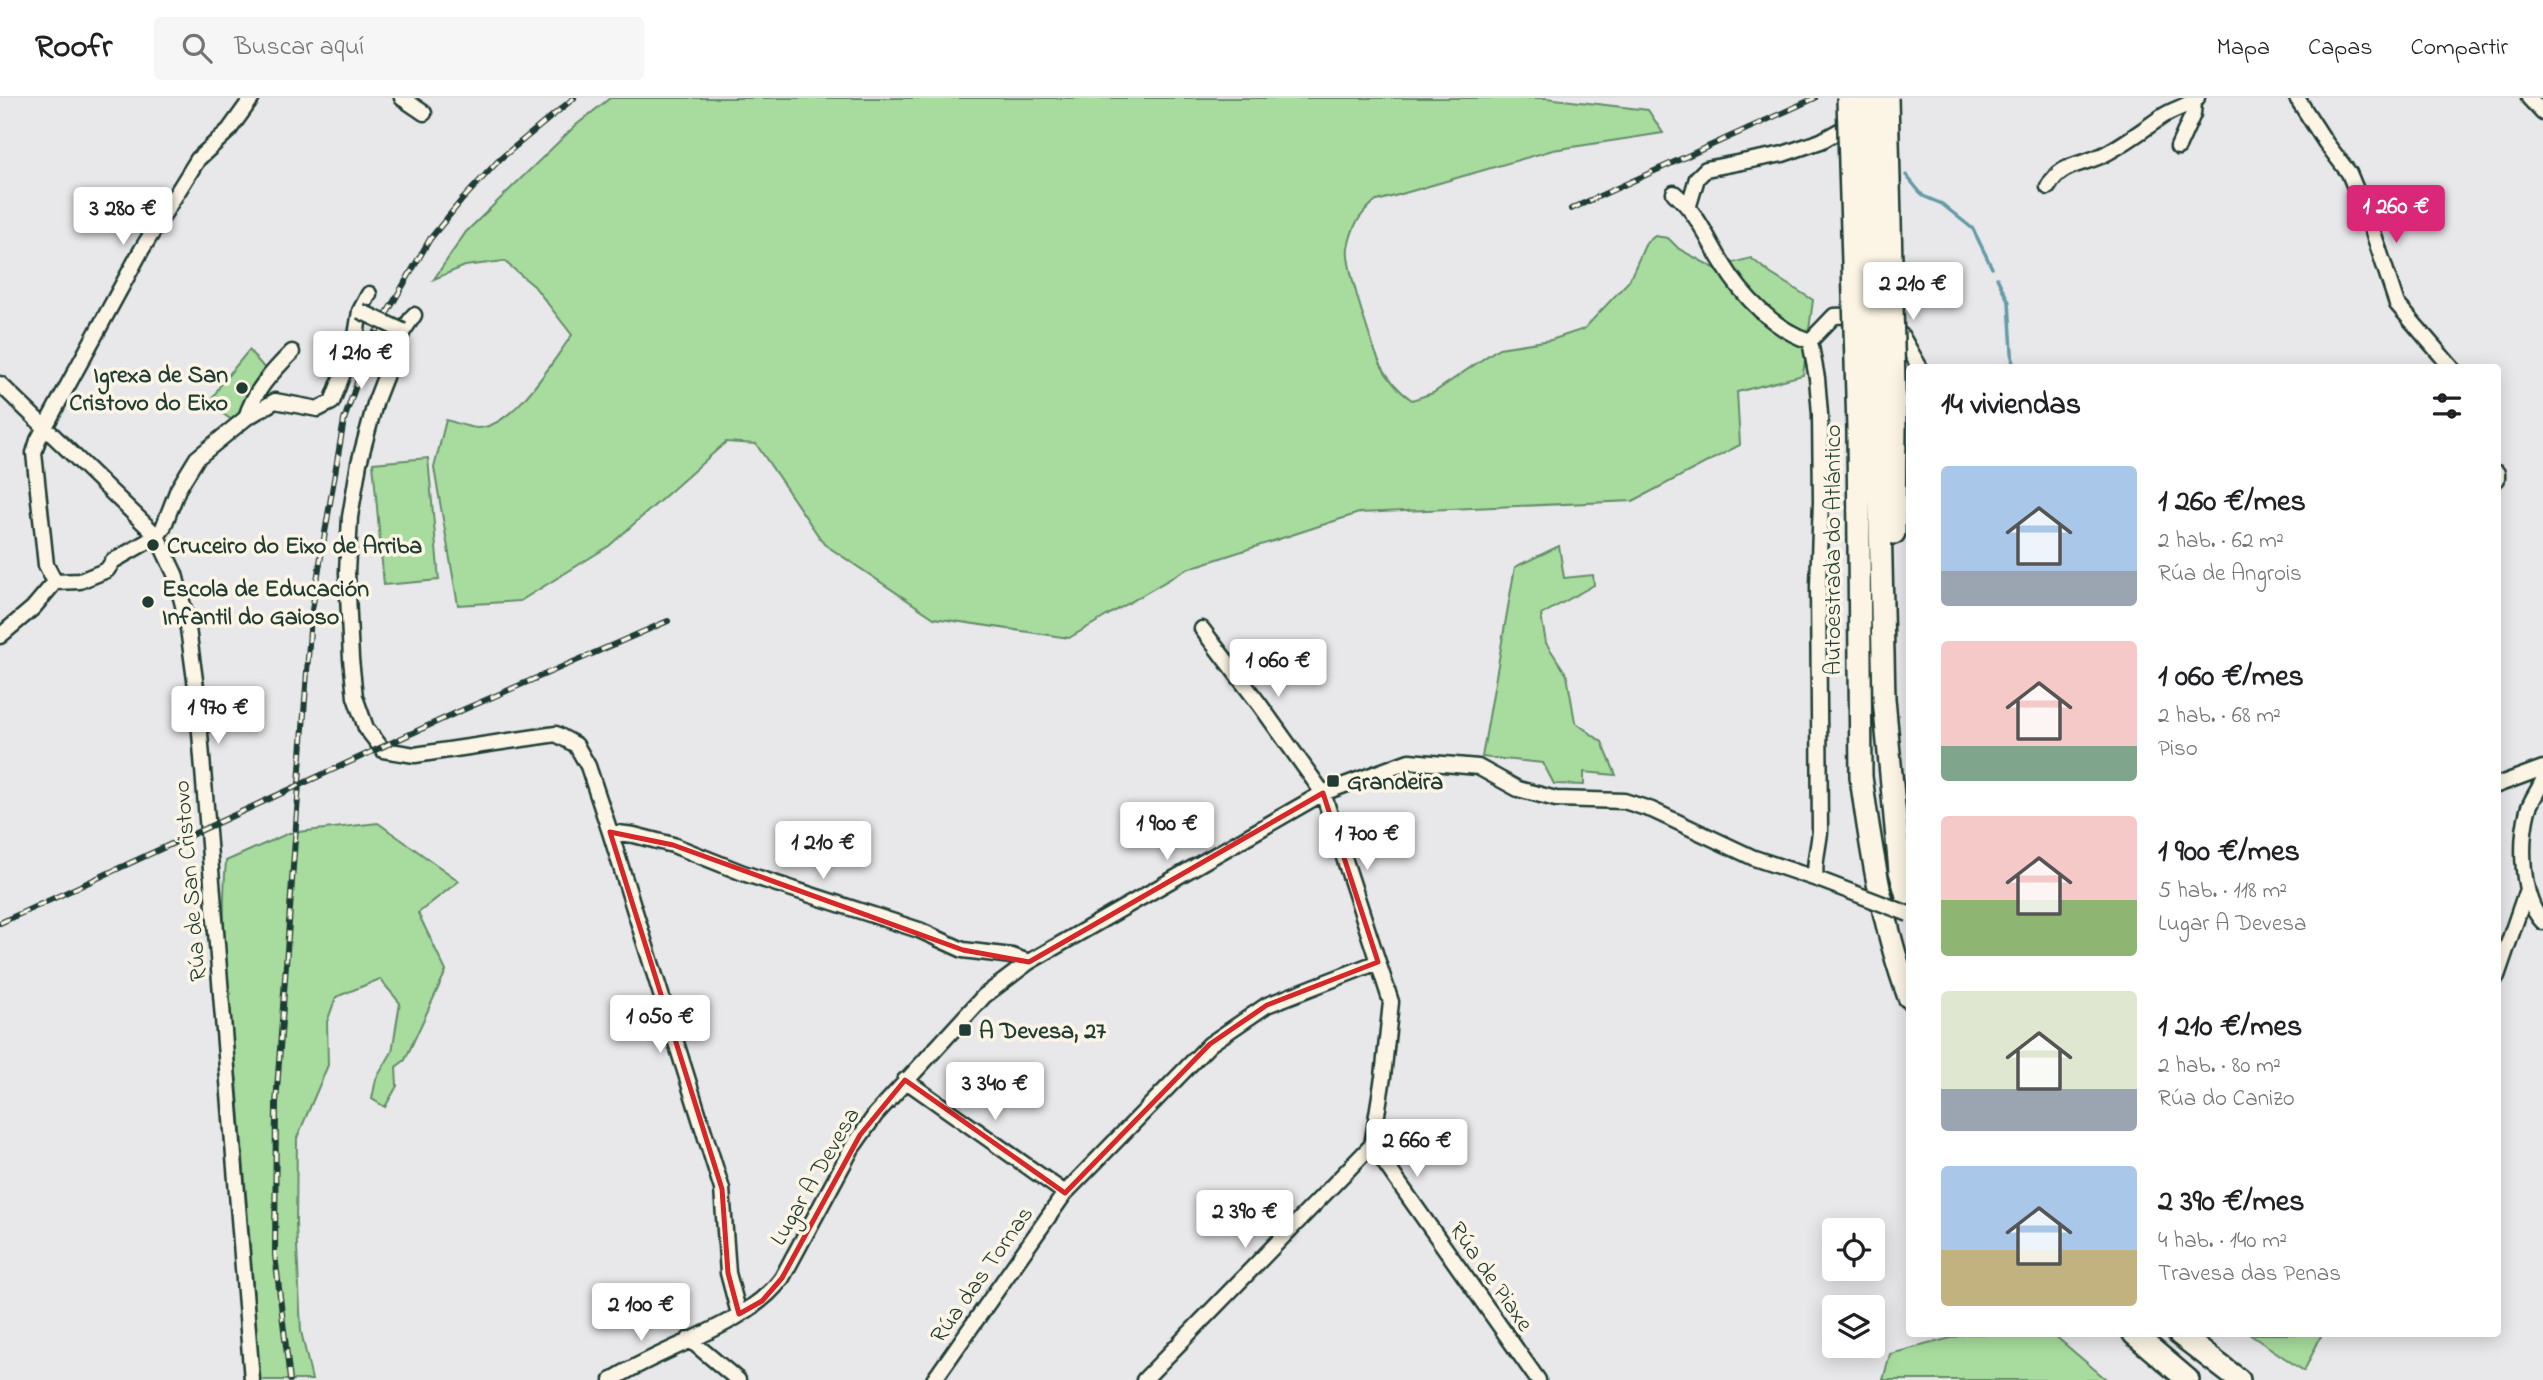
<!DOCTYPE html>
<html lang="es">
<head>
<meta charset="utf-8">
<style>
  body { margin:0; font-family:"Indie Flower",sans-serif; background:#f6f6f6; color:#202124; height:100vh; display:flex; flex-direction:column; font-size:26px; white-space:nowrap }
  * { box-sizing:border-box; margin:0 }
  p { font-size:23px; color:#757577 }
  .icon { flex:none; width:38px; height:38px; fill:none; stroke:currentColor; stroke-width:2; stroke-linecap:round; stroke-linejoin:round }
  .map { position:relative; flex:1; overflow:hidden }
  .sheet { position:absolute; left:1906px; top:266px; width:595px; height:973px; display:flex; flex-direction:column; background:#fff; border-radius:7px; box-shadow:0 4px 18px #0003 }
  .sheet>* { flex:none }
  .fabs { position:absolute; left:1822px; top:1120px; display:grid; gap:14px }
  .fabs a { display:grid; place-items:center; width:63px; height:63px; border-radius:7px; background:#fff; box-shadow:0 4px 18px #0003; font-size:35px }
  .price { position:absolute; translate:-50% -60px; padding:0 16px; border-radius:7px; background:#fff; color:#222; font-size:23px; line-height:46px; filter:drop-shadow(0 2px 4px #0008) }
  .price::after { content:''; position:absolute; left:50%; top:42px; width:21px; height:16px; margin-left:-10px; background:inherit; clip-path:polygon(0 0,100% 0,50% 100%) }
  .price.on { background:#db2777; color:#fff }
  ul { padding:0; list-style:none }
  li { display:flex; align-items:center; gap:21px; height:175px; padding:0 35px }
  li span { display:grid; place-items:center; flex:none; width:196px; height:140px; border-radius:7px; color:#555 }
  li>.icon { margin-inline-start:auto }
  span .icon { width:84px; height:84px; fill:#fffc; stroke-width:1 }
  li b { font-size:30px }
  h2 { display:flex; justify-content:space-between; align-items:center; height:84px; padding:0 35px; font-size:30px }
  header { display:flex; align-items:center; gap:42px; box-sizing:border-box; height:98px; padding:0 35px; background:#fff; border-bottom:2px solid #e0e0e0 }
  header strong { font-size:33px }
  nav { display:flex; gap:38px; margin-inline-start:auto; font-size:24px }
  .search { width:490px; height:63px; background:#f6f6f6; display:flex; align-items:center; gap:18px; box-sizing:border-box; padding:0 24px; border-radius:7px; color:#757577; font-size:26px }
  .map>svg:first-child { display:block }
  .green { fill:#a8dc9e; stroke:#648c69; stroke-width:2 }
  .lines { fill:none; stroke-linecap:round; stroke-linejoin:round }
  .stream { stroke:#639aa6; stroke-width:3.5 }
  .minor-casing { stroke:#1f3d34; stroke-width:19 }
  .highway-casing { stroke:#1f3d34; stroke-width:26 }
  .minor { stroke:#fcf5e5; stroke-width:14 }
  .highway { stroke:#fcf5e5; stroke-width:21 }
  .rail-casing { stroke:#1f3d34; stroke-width:6 }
  .rail { stroke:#fcf5e5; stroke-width:3.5; stroke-dasharray:10; stroke-linecap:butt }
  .minor-bridge-casing { stroke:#1f3d34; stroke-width:19; stroke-linecap:butt }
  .highway-bridge-casing { stroke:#1f3d34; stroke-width:26; stroke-linecap:butt }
  .minor-bridge { stroke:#fcf5e5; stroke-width:14 }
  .highway-bridge { stroke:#fcf5e5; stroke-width:21 }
  .marked { fill:none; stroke:#d62828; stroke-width:5; stroke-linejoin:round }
  .poi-dot { fill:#1f3d34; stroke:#fcf5e5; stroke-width:2.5 }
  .labels { text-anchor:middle; stroke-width:7; stroke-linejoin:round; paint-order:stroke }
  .poi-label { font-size:24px; font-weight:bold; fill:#1f3d34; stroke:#fcf5e5; text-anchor:start }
  .street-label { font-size:24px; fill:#1f3d34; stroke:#fcf5e5 }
</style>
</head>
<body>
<header>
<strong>Roofr</strong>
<div class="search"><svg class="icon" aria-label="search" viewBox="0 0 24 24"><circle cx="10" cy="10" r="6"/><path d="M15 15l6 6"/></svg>Buscar aquí</div>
<nav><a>Mapa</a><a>Capas</a><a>Compartir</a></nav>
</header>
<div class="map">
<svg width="2543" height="1282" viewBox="0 0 2543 1282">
  <rect width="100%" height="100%" fill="#e8e8eb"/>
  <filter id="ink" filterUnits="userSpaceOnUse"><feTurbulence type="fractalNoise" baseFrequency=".0143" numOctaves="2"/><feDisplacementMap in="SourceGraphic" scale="14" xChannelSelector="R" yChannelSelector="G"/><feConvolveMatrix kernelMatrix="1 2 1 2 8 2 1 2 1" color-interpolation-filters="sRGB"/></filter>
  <g filter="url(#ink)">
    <path class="green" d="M610,0H1546L1648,12L1663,35L1553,52L1374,104C1358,119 1352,129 1348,150C1345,167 1372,248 1380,265C1388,280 1398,293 1412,302L1433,295L1499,250L1551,242L1584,231L1629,183L1646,145L1655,138L1668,140L1679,151L1714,170L1751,160L1771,176L1813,202L1803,277L1737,294L1740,347L1633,403L1359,415L1187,471L1069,540L934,520L824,446L756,346L726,344L609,448L520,503L458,507L434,370L446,322C455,324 468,330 478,330C514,329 552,264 572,237L534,188L504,163L465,168L434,181L466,134L575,28Z
      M249,252L266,272L236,325L209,306L221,286Z
      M428,360L439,482L384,487L373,365Z
      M1559,448L1564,480L1593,477L1594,487L1541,517L1546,545L1567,577L1575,624L1602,644L1616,677L1584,674V687L1554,686L1543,665L1482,659L1515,469Z
      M378,725L459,783L418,815L446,873L405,962L396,969L397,988L385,1009L372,1001L376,981L392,954L400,905L380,881L336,899L327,924L328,967L297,1040L296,1126L301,1233L312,1282H260C253,1187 246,1091 238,996C231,918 219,841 226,763L289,735Z
      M1966,1236H2053L2107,1282H1883L1890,1256Z
      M2249,1236H2322L2304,1273Z"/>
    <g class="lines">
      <path class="stream" d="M1906,77L1923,98L1942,106L1973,131L1992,170
        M1997,180L2009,204L2013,270"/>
      <g class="minor-casing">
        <path id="minor" d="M402,0L424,15
          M2297,0L2326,45L2349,75L2371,128L2397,206L2452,270
          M2529,0L2543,15
          M2178,49L2193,16L2194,3
          M2048,89C2061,65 2080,68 2103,57C2125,46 2144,31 2163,18C2175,10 2187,9 2197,0
          M1674,95C1698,115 1707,141 1723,166C1742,198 1775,232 1810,243
          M1689,107L1697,80L1706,71L1783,56L1821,43L1855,24
          M414,217L403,233L376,302L359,365L350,419L347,474L351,561L355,599L366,630L383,652L415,657L556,636L576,647L588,668L610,734L722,1091L728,1175L739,1216
          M1888,230L1901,237L1920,270
          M0,286L157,438L175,476L187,523L197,597L252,1282
          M246,320C253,294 273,273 292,254
          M2497,375V381
          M55,484L46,467L34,355L38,342L142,151L198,61L229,32L252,0
          M1202,531L1260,607L1323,695L1391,904L1383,979L1372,1047L1538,1282
          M0,538L33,510L55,484L80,483L107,472L113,463L157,438L163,430L178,391L197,360L246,320L275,303L318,311L332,304L355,244L360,213L369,196
          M2543,682C2539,692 2531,702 2528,712C2520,743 2520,800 2543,824
          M2497,687L2543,670
          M610,734L634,737L673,747L743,775L919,832L963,852L1012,858L1029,864
          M1816,780C1813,767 1819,748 1820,733L1818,488L1821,403L1820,316L1817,280L1810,243L1834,218L1861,217
          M2497,878L2527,791
          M905,982L1065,1095
          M689,1241L738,1282
          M612,1282C662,1249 749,1227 782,1180L852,1050L876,1016L984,898L1029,864L1323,695L1409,663L1478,669L1518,691L1556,701L1624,703L1652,712L1754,760L1820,782
          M934,1282L1065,1095L1210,946L1267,907L1378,864
          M1144,1282L1372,1047"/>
      </g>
      <g class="highway-casing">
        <path id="highway" d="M1878,328L1884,601L1900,773L1909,805
          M1858,330L1861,679C1871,752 1883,829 1909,899
          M1894,435L1895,330
          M2134,1236L2188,1282
          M2179,1236L2239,1282"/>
      </g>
      <use href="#minor" class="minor"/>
      <use href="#highway" class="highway"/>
      <g class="rail-casing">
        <path id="rail" d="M1571,111L1815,0
          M0,825L458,614L668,523
          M290,1282L275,1157L276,1006L311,518L344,322L372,241L430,141L461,103L500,61L574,0"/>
      </g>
      <use href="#rail" class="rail"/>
      <g class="minor-bridge-casing">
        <path id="minor-bridge" d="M360,213L403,233
          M1820,782L1909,816"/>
      </g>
      <g class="highway-bridge-casing">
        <path id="highway-bridge" d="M1848,0L1858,330
          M1869,0L1871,179L1878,328
          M1887,0L1895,330"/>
      </g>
      <use href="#minor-bridge" class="minor-bridge"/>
      <use href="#highway-bridge" class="highway-bridge"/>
    </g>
  </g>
  <path class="marked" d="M1323,695L1378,864L1267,907L1210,946L1065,1095L905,982L860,1037L782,1180L762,1203L739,1216L728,1175L722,1091L610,734L673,747L963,852L1029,864Z"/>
  <g class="poi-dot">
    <circle cx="242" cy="290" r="7"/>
    <circle cx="153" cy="447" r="7"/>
    <circle cx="148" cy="504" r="7"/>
    <rect x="1326" y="676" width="14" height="14" rx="3.5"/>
    <rect x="958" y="925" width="14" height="14" rx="3.5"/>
  </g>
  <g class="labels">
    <g class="poi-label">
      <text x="228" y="284" text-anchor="end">Igrexa de San<tspan x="228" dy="28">Cristovo do Eixo</tspan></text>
      <text x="167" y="455">Cruceiro do Eixo de Arriba</text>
      <text x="162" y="498">Escola de Educación<tspan x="162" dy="28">Infantil do Gaioso</tspan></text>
      <text x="1347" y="691">Grandeira</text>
      <text x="979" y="940">A Devesa, 27</text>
    </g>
    <g class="street-label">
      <text transform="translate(1832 452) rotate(-90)" y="8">Autoestrada do Atlántico</text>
      <text transform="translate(189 783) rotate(-95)" y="8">Rúa de San Cristovo</text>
      <text transform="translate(814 1078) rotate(-60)" y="8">Lugar A Devesa</text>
      <text transform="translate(981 1176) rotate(-55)" y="8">Rúa das Tornas</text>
      <text transform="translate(1492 1178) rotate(55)" y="8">Rúa de Piaxe</text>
    </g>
  </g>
</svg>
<div class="fabs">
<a><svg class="icon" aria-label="locate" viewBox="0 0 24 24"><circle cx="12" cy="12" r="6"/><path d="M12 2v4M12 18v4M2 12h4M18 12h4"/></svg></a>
<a><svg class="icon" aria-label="layers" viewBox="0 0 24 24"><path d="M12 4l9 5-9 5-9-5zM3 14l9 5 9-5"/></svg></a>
</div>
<b class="price on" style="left:2396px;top:147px">1 260 €</b>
<b class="price" style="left:123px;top:149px">3 280 €</b>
<b class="price" style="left:1913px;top:224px">2 210 €</b>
<b class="price" style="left:361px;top:293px">1 210 €</b>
<b class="price" style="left:1278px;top:601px">1 060 €</b>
<b class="price" style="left:218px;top:648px">1 970 €</b>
<b class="price" style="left:1167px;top:764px">1 900 €</b>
<b class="price" style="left:1367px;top:774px">1 700 €</b>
<b class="price" style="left:823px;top:783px">1 210 €</b>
<b class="price" style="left:660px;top:957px">1 050 €</b>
<b class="price" style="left:995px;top:1024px">3 340 €</b>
<b class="price" style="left:1417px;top:1081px">2 660 €</b>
<b class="price" style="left:1245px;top:1152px">2 390 €</b>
<b class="price" style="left:641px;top:1245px">2 100 €</b>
<section class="sheet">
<h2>14 viviendas<svg class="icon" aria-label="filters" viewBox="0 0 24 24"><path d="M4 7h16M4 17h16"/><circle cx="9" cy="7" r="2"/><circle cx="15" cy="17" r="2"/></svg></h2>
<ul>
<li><span style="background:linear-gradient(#a9c7e8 75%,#9aa5b1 0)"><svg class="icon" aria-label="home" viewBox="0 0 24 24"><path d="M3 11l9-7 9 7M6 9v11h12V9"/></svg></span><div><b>1 260 €/mes</b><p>2 hab. · 62 m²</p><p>Rúa de Angrois</p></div></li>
<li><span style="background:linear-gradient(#f6c9c9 75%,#7fa58c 0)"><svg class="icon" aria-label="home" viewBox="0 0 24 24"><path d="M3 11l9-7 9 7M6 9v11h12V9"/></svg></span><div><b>1 060 €/mes</b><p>2 hab. · 68 m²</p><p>Piso</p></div></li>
<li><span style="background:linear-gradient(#f6c9c9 60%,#8fb573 0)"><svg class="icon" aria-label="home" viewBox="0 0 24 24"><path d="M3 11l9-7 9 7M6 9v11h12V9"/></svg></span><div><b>1 900 €/mes</b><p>5 hab. · 118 m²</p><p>Lugar A Devesa</p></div></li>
<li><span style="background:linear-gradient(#dfe7d0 70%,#9aa5b1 0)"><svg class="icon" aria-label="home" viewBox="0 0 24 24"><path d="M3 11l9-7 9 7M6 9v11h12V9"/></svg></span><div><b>1 210 €/mes</b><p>2 hab. · 80 m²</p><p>Rúa do Canizo</p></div></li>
<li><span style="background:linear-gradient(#a9c7e8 60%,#c2b280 0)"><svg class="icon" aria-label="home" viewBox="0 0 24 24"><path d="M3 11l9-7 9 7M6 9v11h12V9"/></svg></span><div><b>2 390 €/mes</b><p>4 hab. · 140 m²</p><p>Travesa das Penas</p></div></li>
</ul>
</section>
</div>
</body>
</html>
